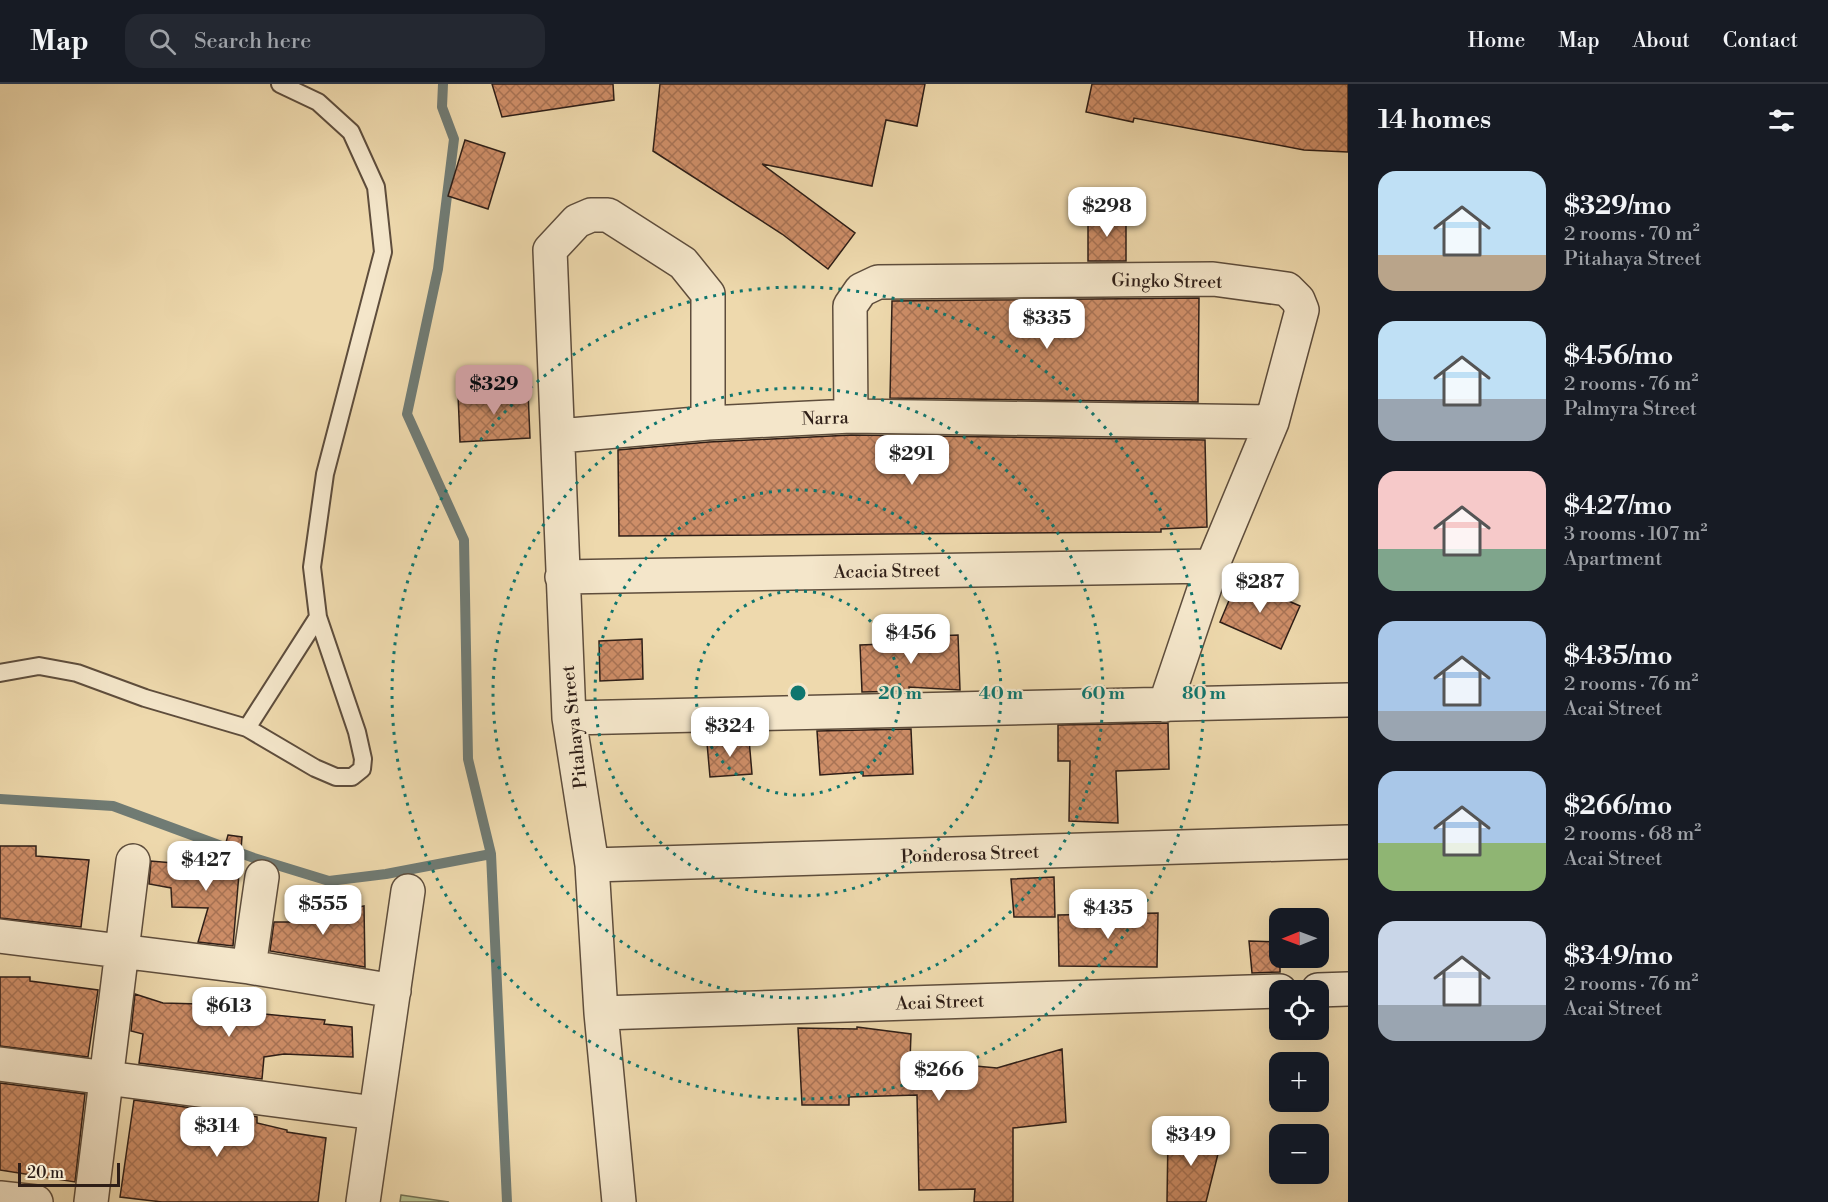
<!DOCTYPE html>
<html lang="en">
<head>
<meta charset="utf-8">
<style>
  body { margin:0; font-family:"Libre Bodoni",serif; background:#242831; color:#f1f3f6; height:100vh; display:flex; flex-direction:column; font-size:22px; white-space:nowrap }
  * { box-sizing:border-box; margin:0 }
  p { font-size:20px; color:#9ea1a6 }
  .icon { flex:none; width:33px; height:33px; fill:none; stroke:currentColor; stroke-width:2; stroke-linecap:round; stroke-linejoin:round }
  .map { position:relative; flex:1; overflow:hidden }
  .panel { display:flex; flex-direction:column; background:#171b24; width:480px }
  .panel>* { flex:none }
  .needle { width:39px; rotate:269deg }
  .tools { position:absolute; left:1269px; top:824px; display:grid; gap:12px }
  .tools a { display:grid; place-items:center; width:60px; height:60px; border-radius:12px; background:#171b24; box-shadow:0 6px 24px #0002; font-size:30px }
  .scale { position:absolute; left:18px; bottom:15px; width:102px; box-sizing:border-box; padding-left:6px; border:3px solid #2e1e17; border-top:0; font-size:16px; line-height:21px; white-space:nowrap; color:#2e1e17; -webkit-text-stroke:4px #f4e6ca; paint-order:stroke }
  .price { position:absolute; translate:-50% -51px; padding:0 14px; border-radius:12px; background:#fff; color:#222; font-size:20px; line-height:39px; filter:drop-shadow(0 2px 3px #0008) }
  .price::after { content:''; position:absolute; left:50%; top:36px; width:18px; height:14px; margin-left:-9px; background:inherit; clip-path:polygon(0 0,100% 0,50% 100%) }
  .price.selected { background:#c59692; color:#111 }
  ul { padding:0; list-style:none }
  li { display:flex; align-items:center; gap:18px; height:150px; padding:0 30px }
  li span { display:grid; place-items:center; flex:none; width:168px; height:120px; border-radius:18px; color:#555 }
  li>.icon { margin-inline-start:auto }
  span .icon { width:72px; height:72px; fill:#fffc; stroke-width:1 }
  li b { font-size:26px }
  h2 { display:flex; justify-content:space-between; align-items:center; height:72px; padding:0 30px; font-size:26px }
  header { display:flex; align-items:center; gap:36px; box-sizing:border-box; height:84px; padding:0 30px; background:#171b24; border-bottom:2px solid #363941 }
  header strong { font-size:28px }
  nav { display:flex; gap:33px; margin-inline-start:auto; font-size:21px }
  .search { width:420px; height:54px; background:#242831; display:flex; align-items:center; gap:15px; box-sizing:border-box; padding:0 21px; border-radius:18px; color:#9ea1a6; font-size:22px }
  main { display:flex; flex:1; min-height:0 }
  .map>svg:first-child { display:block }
  .pitch { fill:#b4c08e; stroke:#716f52; stroke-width:1.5 }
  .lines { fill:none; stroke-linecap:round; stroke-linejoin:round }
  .stream { stroke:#707b74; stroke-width:10 }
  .building { fill:url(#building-cross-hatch); stroke:#2e1e17; stroke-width:1.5 }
  .service-casing { stroke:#5e4d3c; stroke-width:20 }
  .minor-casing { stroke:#5e4d3c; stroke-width:36 }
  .service { stroke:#f4e6ca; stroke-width:16 }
  .minor { stroke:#f4e6ca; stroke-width:33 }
  .ring { fill:none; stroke:#0f766e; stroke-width:3; stroke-dasharray:3 6 }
  .labels { text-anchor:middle; stroke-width:4.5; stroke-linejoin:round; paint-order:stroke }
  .street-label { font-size:18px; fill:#2e1e17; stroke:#f4e6ca }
  .centre { fill:#0f766e; stroke:#f4e6ca; stroke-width:3 }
  .ring-label { font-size:18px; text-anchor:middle; font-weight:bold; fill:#0f766e; stroke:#f4e6ca; stroke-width:4.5; stroke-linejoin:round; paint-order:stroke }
</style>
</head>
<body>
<header>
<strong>Map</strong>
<div class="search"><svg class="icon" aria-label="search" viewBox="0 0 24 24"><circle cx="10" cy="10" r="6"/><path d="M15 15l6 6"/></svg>Search here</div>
<nav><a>Home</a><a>Map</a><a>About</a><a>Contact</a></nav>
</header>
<main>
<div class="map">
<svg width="1348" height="1118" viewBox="0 0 1348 1118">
  <defs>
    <pattern id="building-cross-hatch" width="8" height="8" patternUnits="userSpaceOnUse" patternTransform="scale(1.5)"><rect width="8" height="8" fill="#ce8e68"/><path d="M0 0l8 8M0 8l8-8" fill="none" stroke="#a87355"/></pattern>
  </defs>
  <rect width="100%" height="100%" fill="#eed9ad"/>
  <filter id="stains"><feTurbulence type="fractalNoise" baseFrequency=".00333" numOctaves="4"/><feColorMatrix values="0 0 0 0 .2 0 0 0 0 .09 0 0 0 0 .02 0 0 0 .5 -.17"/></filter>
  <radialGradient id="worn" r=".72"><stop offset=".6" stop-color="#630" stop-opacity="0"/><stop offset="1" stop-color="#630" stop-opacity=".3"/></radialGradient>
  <path class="pitch" d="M401,1111L449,1118H400Z"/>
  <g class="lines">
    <path class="stream" d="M443,0L442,23L454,55L438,185L407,330L464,456L468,675L491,770L507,1118
      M0,715L113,722L254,774L329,797L386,790L491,770"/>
  </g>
  <path class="building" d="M492,0H613L614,16L502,33Z
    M660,0H925L917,42L886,36L872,102L762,80L855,149L828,185L782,150L653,67Z
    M1092,0H1348V68L1304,66L1134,34L1133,38L1086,28Z
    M465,56L505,69L488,125L448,112Z
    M1088,130H1126V177H1088Z
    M1199,214L1198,318L890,314L892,217Z
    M528,307L530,354L460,358L458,310Z
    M851,351L1205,356L1207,443L1161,445V448L619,452L618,366L709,358Z
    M1238,495L1300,522L1281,565L1220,538Z
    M958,551L960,606L909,603V607L862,608L860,561L911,559V553Z
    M642,555L643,595L600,597L599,557Z
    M1168,639L1169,685L1116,687L1118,739L1069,737L1070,677H1058V641Z
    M911,645L913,690L863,692V688L820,691L817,647Z
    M749,655L752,690L710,693L707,659Z
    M228,751L242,753L233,862L198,858L208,824L172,823L171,804L149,800L151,777L196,781L194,795H216Z
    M0,762H36V772L89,776L81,843L0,834Z
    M1054,793L1055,833H1014L1011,795Z
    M364,822L365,883L270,867L274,838H290L297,823H320L318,832Z
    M1158,829L1157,883L1059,882L1058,831Z
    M1249,857L1280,858V888L1252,889Z
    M0,893H30V897L98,906L88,973L0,962Z
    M135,910L163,919L200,920L234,925V927L325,936L324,940L352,943L353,973L284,970L264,973L262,995L139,979L143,950L131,947Z
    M857,943L911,950L910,976L997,984L1062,965L1066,1038L1013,1044V1118H974L975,1105L919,1106L917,1011L849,1013V1021H802L798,944L857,945Z
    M0,999L85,1010L75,1098L0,1086Z
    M134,1016L257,1033V1039L287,1046V1048L326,1054L318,1118H162L120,1113Z
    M1216,1050L1218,1070L1206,1118H1167L1168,1051Z"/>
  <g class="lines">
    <g class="service-casing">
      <path id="service" d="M0,589L39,582L77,589L145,614L247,644L315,684L336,693H352L362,685L363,675L357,648L318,533L312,483L325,390L383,168L376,103L351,48L318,18L280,0
        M247,644L318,533"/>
    </g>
    <g class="minor-casing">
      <path id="minor" d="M851,332L850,222L861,206L878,198L1213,195L1287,205L1298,216L1302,226L1272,338L1212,482L1165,621
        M559,352L708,339L851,332L1272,338
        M562,493L1212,482
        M569,634L1348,616
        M592,781L1348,758
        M0,852L249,883L394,907
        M249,883L262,793
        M1318,906L1348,905
        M601,929L1280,907
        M0,980L375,1029
        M0,1114L36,1118
        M91,1118L133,777
        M363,1118L408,807
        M619,1118L601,929L592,781L569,634L550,166L577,137L591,131H608L683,179L708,210V339"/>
    </g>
    <use href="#service" class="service"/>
    <use href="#minor" class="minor"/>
  </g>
  <g class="ring">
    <circle cx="798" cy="609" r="102"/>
    <circle cx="798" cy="609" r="203"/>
    <circle cx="798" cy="609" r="305"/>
    <circle cx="798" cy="609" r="406"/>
  </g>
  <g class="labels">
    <g class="street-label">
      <text transform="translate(1167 197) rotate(1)" y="6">Gingko Street</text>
      <text transform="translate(825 334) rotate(-2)" y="6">Narra</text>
      <text transform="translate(887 487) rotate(-1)" y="6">Acacia Street</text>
      <text transform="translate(574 643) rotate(-96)" y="6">Pitahaya Street</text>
      <text transform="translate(970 770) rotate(-2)" y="6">Ponderosa Street</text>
      <text transform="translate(940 918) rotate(-2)" y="6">Acai Street</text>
    </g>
  </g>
  <circle cx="798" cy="609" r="9" class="centre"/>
  <g class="ring-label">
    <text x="900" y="615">20 m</text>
    <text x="1001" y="615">40 m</text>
    <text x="1103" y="615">60 m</text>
    <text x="1204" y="615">80 m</text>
  </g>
  <rect width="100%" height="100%" filter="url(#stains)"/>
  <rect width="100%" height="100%" fill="url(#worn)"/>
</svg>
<div class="tools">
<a><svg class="needle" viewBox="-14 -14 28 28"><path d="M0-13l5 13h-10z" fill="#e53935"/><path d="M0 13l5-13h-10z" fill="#9ea1a6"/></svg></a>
<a><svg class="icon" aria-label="locate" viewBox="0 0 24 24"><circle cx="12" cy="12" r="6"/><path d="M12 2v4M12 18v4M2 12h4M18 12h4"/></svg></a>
<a>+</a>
<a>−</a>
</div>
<div class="scale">20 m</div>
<b class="price" style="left:1107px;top:154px">$298</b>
<b class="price" style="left:1047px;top:266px">$335</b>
<b class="price selected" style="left:494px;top:332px">$329</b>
<b class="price" style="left:912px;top:402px">$291</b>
<b class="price" style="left:1260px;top:530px">$287</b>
<b class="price" style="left:911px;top:581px">$456</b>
<b class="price" style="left:730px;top:674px">$324</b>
<b class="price" style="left:206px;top:808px">$427</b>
<b class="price" style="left:323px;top:852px">$555</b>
<b class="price" style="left:1108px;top:856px">$435</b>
<b class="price" style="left:229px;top:954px">$613</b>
<b class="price" style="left:939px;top:1018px">$266</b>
<b class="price" style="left:217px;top:1074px">$314</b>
<b class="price" style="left:1191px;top:1083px">$349</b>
</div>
<section class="panel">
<h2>14 homes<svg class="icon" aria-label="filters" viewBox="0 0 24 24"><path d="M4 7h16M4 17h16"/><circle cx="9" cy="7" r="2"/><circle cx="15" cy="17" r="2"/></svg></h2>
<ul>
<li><span style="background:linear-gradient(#bfe0f5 70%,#b9a48a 0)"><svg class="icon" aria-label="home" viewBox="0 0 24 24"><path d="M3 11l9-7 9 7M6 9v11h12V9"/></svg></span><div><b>$329/mo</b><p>2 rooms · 70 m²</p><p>Pitahaya Street</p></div></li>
<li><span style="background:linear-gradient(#bfe0f5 65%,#9aa5b1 0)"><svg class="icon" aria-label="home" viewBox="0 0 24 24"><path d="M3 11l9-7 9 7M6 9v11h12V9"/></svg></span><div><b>$456/mo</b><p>2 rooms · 76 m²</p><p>Palmyra Street</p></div></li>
<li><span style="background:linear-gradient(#f6c9c9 65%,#7fa58c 0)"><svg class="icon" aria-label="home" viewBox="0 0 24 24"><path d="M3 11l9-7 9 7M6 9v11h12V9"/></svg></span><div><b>$427/mo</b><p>3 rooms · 107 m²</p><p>Apartment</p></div></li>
<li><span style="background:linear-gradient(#a9c7e8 75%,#9aa5b1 0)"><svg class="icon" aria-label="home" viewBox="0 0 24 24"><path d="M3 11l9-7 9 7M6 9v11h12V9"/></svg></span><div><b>$435/mo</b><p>2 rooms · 76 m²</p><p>Acai Street</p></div></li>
<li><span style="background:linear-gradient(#a9c7e8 60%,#8fb573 0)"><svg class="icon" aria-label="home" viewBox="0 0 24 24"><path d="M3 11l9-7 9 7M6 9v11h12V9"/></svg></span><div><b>$266/mo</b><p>2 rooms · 68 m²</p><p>Acai Street</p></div></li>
<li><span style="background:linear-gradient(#c9d6e8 70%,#9aa5b1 0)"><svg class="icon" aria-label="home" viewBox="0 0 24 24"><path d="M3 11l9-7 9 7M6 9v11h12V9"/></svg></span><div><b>$349/mo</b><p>2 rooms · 76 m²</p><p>Acai Street</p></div></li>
</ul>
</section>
</main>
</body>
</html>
